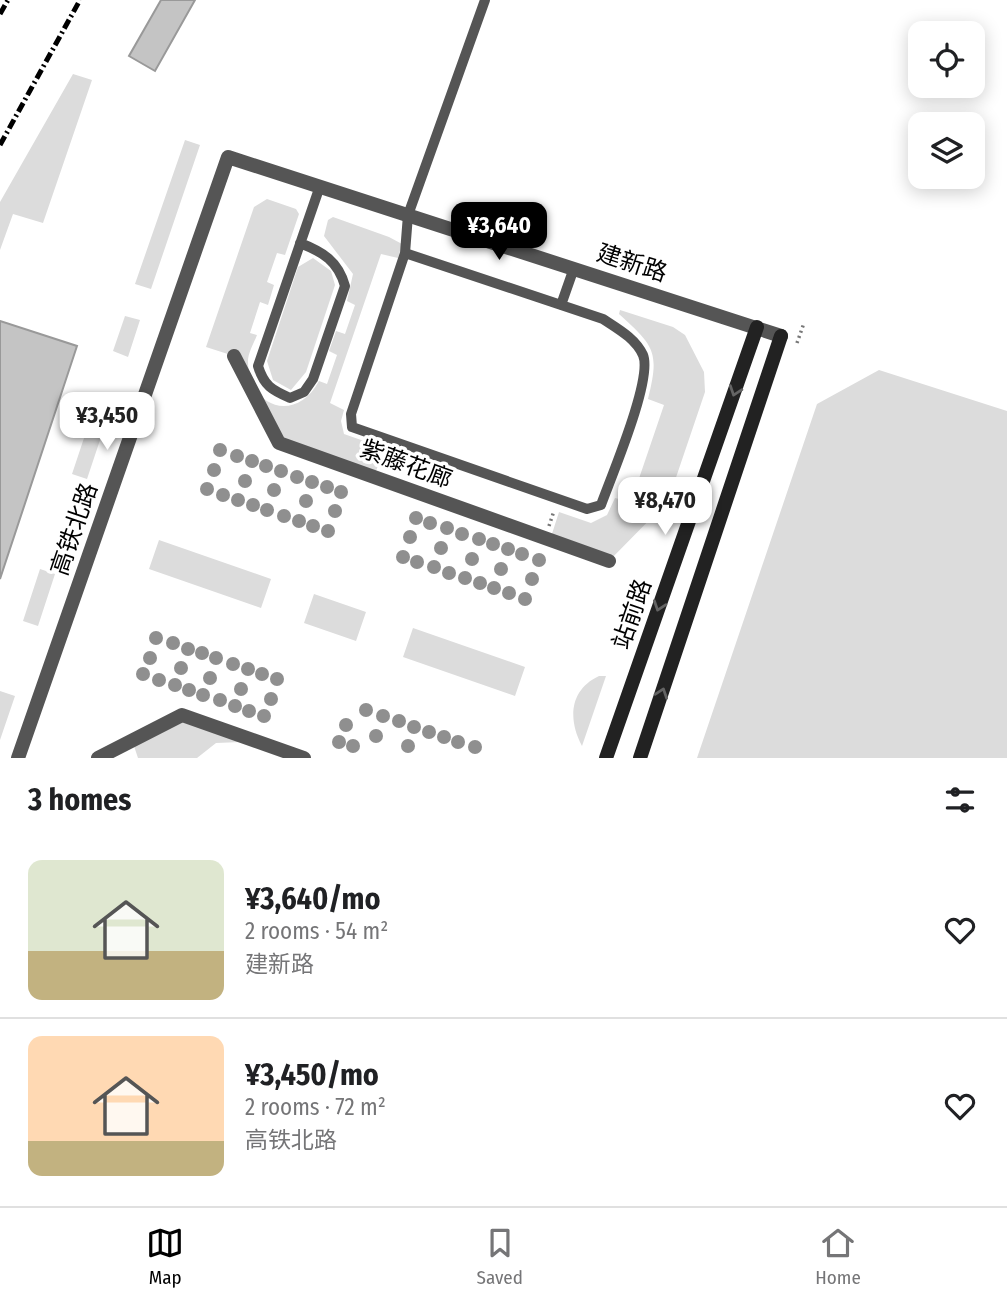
<!DOCTYPE html>
<html lang="en">
<head>
<meta charset="utf-8">
<style>
  body { margin:0; font-family:"Fira Sans Condensed","Noto Sans SC",sans-serif; background:#f6f6f6; color:#202124; height:100vh; display:flex; flex-direction:column; font-size:26px; white-space:nowrap }
  * { box-sizing:border-box; margin:0 }
  p { font-size:23px; color:#757577 }
  .icon { flex:none; width:38px; height:38px; fill:none; stroke:currentColor; stroke-width:2; stroke-linecap:round; stroke-linejoin:round }
  .map { position:relative; height:758px; overflow:hidden }
  .drawer { display:flex; flex-direction:column; background:#fff; flex:1 }
  .drawer>* { flex:none }
  .fabs { position:absolute; left:908px; top:21px; display:grid; gap:14px }
  .fabs a { display:grid; place-items:center; width:77px; height:77px; border-radius:14px; background:#fff; box-shadow:0 4px 18px #0003; font-size:35px }
  .price { position:absolute; translate:-50% -60px; padding:0 16px; border-radius:14px; background:#fff; color:#222; font-size:23px; line-height:46px; filter:drop-shadow(0 2px 4px #0008) }
  .price::after { content:''; position:absolute; left:50%; top:42px; width:21px; height:16px; margin-left:-10px; background:inherit; clip-path:polygon(0 0,100% 0,50% 100%) }
  .price.on { background:#000; color:#fff }
  ul { padding:0; list-style:none }
  li { display:flex; align-items:center; gap:21px; height:175px; padding:0 28px }
  li+li { border-top:2px solid #e0e0e0 }
  li span { display:grid; place-items:center; flex:none; width:196px; height:140px; border-radius:14px; color:#555 }
  li>.icon { margin-inline-start:auto }
  span .icon { width:84px; height:84px; fill:#fffc; stroke-width:1 }
  li b { font-size:30px }
  h2 { display:flex; justify-content:space-between; align-items:center; height:84px; padding:0 28px; font-size:30px }
  .tab-bar { display:flex; justify-content:space-around; align-items:center; height:98px; border-top:2px solid #e0e0e0; background:#fff; font-size:19px; color:#757577 }
  .tab-bar a { display:grid; justify-items:center; gap:4px }
  .tab-bar .on { color:#000 }
  .map>svg:first-child { display:block }
  .green { fill:#dcdcdc }
  .building { fill:#c4c4c4; stroke:#999; stroke-width:2 }
  .lines { fill:none; stroke-linecap:round; stroke-linejoin:round }
  .path { stroke:#777; stroke-width:3.5; stroke-dasharray:2 3.5; stroke-linecap:butt }
  .service { stroke:#555; stroke-width:10 }
  .pedestrian { stroke:#555; stroke-width:14 }
  .tertiary { stroke:#555; stroke-width:14 }
  .secondary { stroke:#222; stroke-width:14 }
  .rail { stroke:#000; stroke-width:5; stroke-dasharray:10 3.5 2 3.5; stroke-linecap:butt }
  .tree { fill:#8f8f8f }
  .oneway { stroke:#646464 }
  .labels { text-anchor:middle; stroke-width:7; stroke-linejoin:round; paint-order:stroke }
  .street-label { font-size:24px; fill:#000; stroke:#fff }
</style>
</head>
<body>
<div class="map">
<svg width="1007" height="758" viewBox="0 0 1007 758">
  <rect width="100%" height="100%" fill="#fff"/>
  <path class="green" d="M73,74L92,80L43,223L13,214L0,250V202Z
    M185,140L200,145L151,289L135,284Z
    M267,199L296,209L299,214L285,255L277,253L267,282L274,285L268,305L260,302L250,333L257,335C254,343 248,353 248,361C248,408 296,424 319,381L327,384L337,355L329,351L336,331L345,334L355,305L347,301L353,274L324,236L328,220L333,217L389,237L402,244L398,258L381,254L330,403L344,410L341,421L344,434L384,448L374,477L279,443L234,356L206,347L254,207Z
    M313,258L331,271L335,285L306,372L291,390L273,380L267,361L298,267Z
    M620,310L673,327L685,335L704,372L705,392L668,501L609,561L550,540L559,512L591,523L607,515L615,498L631,502L664,405L648,399C660,351 654,346 619,314Z
    M125,316L140,320L128,357L113,351Z
    M879,370L1007,411V758H697L817,404Z
    M89,423L104,428L87,479L72,474Z
    M159,540L271,579L261,608L149,569Z
    M40,569L55,574L38,626L23,621Z
    M314,594L366,612L356,641L304,623Z
    M413,628L525,667L515,696L403,657Z
    M599,676H606L582,746C568,720 569,690 599,676Z
    M0,691L15,696L0,740Z
    M182,715L241,742L216,743L197,758H138L132,740Z"/>
  <path class="building" d="M161,0H195L155,71L129,56Z
    M0,321L77,346L0,579Z"/>
  <g class="lines">
    <path class="path" d="M797,343L804,323
      M549,526L554,511"/>
    <path class="service" d="M300,243C323,252 338,261 345,286L313,379L304,392L290,398C272,390 264,386 258,366L320,186
      M405,253L603,319C618,329 635,338 643,355C653,379 611,477 601,505L587,509L352,427L351,414L405,253L408,215L485,0
      M561,305L574,268"/>
    <path class="pedestrian" d="M234,356L279,443L609,561
      M98,758L182,715L304,758"/>
    <path class="tertiary" d="M18,758L228,157L781,336"/>
    <path class="secondary" d="M606,758L757,327
      M640,758L781,336"/>
    <path class="rail" d="M0,14L8,0
      M0,145L80,0"/>
  </g>
  <g class="tree">
    <circle cx="220" cy="450" r="7"/>
    <circle cx="237" cy="456" r="7"/>
    <circle cx="252" cy="461" r="7"/>
    <circle cx="266" cy="466" r="7"/>
    <circle cx="214" cy="470" r="7"/>
    <circle cx="281" cy="471" r="7"/>
    <circle cx="297" cy="477" r="7"/>
    <circle cx="245" cy="481" r="7"/>
    <circle cx="312" cy="482" r="7"/>
    <circle cx="327" cy="487" r="7"/>
    <circle cx="207" cy="489" r="7"/>
    <circle cx="274" cy="490" r="7"/>
    <circle cx="341" cy="492" r="7"/>
    <circle cx="223" cy="495" r="7"/>
    <circle cx="238" cy="500" r="7"/>
    <circle cx="306" cy="501" r="7"/>
    <circle cx="253" cy="505" r="7"/>
    <circle cx="267" cy="510" r="7"/>
    <circle cx="335" cy="511" r="7"/>
    <circle cx="284" cy="516" r="7"/>
    <circle cx="416" cy="518" r="7"/>
    <circle cx="299" cy="521" r="7"/>
    <circle cx="430" cy="523" r="7"/>
    <circle cx="313" cy="526" r="7"/>
    <circle cx="447" cy="528" r="7"/>
    <circle cx="328" cy="531" r="7"/>
    <circle cx="462" cy="534" r="7"/>
    <circle cx="410" cy="537" r="7"/>
    <circle cx="479" cy="539" r="7"/>
    <circle cx="493" cy="544" r="7"/>
    <circle cx="441" cy="548" r="7"/>
    <circle cx="508" cy="549" r="7"/>
    <circle cx="522" cy="554" r="7"/>
    <circle cx="403" cy="557" r="7"/>
    <circle cx="472" cy="559" r="7"/>
    <circle cx="539" cy="560" r="7"/>
    <circle cx="417" cy="562" r="7"/>
    <circle cx="434" cy="567" r="7"/>
    <circle cx="501" cy="569" r="7"/>
    <circle cx="449" cy="573" r="7"/>
    <circle cx="465" cy="578" r="7"/>
    <circle cx="532" cy="579" r="7"/>
    <circle cx="480" cy="583" r="7"/>
    <circle cx="494" cy="588" r="7"/>
    <circle cx="509" cy="593" r="7"/>
    <circle cx="525" cy="599" r="7"/>
    <circle cx="156" cy="638" r="7"/>
    <circle cx="173" cy="643" r="7"/>
    <circle cx="188" cy="649" r="7"/>
    <circle cx="202" cy="653" r="7"/>
    <circle cx="150" cy="658" r="7"/>
    <circle cx="216" cy="658" r="7"/>
    <circle cx="233" cy="664" r="7"/>
    <circle cx="181" cy="668" r="7"/>
    <circle cx="248" cy="669" r="7"/>
    <circle cx="143" cy="674" r="7"/>
    <circle cx="262" cy="674" r="7"/>
    <circle cx="210" cy="678" r="7"/>
    <circle cx="277" cy="679" r="7"/>
    <circle cx="159" cy="680" r="7"/>
    <circle cx="175" cy="685" r="7"/>
    <circle cx="241" cy="689" r="7"/>
    <circle cx="189" cy="690" r="7"/>
    <circle cx="203" cy="695" r="7"/>
    <circle cx="271" cy="699" r="7"/>
    <circle cx="220" cy="700" r="7"/>
    <circle cx="235" cy="706" r="7"/>
    <circle cx="366" cy="710" r="7"/>
    <circle cx="249" cy="711" r="7"/>
    <circle cx="264" cy="716" r="7"/>
    <circle cx="383" cy="716" r="7"/>
    <circle cx="399" cy="721" r="7"/>
    <circle cx="346" cy="725" r="7"/>
    <circle cx="414" cy="727" r="7"/>
    <circle cx="429" cy="732" r="7"/>
    <circle cx="376" cy="736" r="7"/>
    <circle cx="444" cy="737" r="7"/>
    <circle cx="339" cy="742" r="7"/>
    <circle cx="458" cy="742" r="7"/>
    <circle cx="353" cy="746" r="7"/>
    <circle cx="408" cy="746" r="7"/>
    <circle cx="475" cy="747" r="7"/>
  </g>
  <defs><path id="oneway-chevron" d="M-2-3.5L2.5 0L-2 3.5" fill="none" stroke-width="1.6" stroke-linecap="round" stroke-linejoin="round" transform="scale(1.75)"/></defs>
  <g class="oneway">
    <use href="#oneway-chevron" transform="translate(735 391) rotate(109)"/>
    <use href="#oneway-chevron" transform="translate(659 606) rotate(109)"/>
    <use href="#oneway-chevron" transform="translate(662 693) rotate(-71)"/>
  </g>
  <g class="labels">
    <g class="street-label">
      <text transform="translate(632 263) rotate(18)" y="8">建新路</text>
      <text transform="translate(406 464) rotate(20)" y="8">紫藤花廊</text>
      <text transform="translate(74 529) rotate(-71)" y="8">高铁北路</text>
      <text transform="translate(632 614) rotate(-71)" y="8">站前路</text>
    </g>
  </g>
</svg>
<div class="fabs">
<a><svg class="icon" aria-label="locate" viewBox="0 0 24 24"><circle cx="12" cy="12" r="6"/><path d="M12 2v4M12 18v4M2 12h4M18 12h4"/></svg></a>
<a><svg class="icon" aria-label="layers" viewBox="0 0 24 24"><path d="M12 4l9 5-9 5-9-5zM3 14l9 5 9-5"/></svg></a>
</div>
<b class="price on" style="left:499px;top:262px">¥3,640</b>
<b class="price" style="left:107px;top:452px">¥3,450</b>
<b class="price" style="left:665px;top:537px">¥8,470</b>
</div>
<section class="drawer">
<h2>3 homes<svg class="icon" aria-label="filters" viewBox="0 0 24 24"><path d="M4 7h16M4 17h16"/><circle cx="9" cy="7" r="2"/><circle cx="15" cy="17" r="2"/></svg></h2>
<ul>
<li><span style="background:linear-gradient(#dfe7d0 65%,#c2b280 0)"><svg class="icon" aria-label="home" viewBox="0 0 24 24"><path d="M3 11l9-7 9 7M6 9v11h12V9"/></svg></span><div><b>¥3,640/mo</b><p>2 rooms · 54 m²</p><p>建新路</p></div><svg class="icon" aria-label="heart" viewBox="0 0 24 24"><path d="M12 20l-8-8c-3-5 5-10 8-4 3-6 11-1 8 4z"/></svg></li>
<li><span style="background:linear-gradient(#ffd9b3 75%,#c2b280 0)"><svg class="icon" aria-label="home" viewBox="0 0 24 24"><path d="M3 11l9-7 9 7M6 9v11h12V9"/></svg></span><div><b>¥3,450/mo</b><p>2 rooms · 72 m²</p><p>高铁北路</p></div><svg class="icon" aria-label="heart" viewBox="0 0 24 24"><path d="M12 20l-8-8c-3-5 5-10 8-4 3-6 11-1 8 4z"/></svg></li>
</ul>
</section>
<nav class="tab-bar">
<a class="on"><svg class="icon" aria-label="map" viewBox="0 0 24 24"><path d="M3 6l6-2 6 2 6-2v14l-6 2-6-2-6 2zM9 4v14M15 6v14"/></svg>Map</a>
<a><svg class="icon" aria-label="saved" viewBox="0 0 24 24"><path d="M7 4h10v16l-5-4-5 4z"/></svg>Saved</a>
<a><svg class="icon" aria-label="home" viewBox="0 0 24 24"><path d="M3 11l9-7 9 7M6 9v11h12V9"/></svg>Home</a>
</nav>
</body>
</html>
